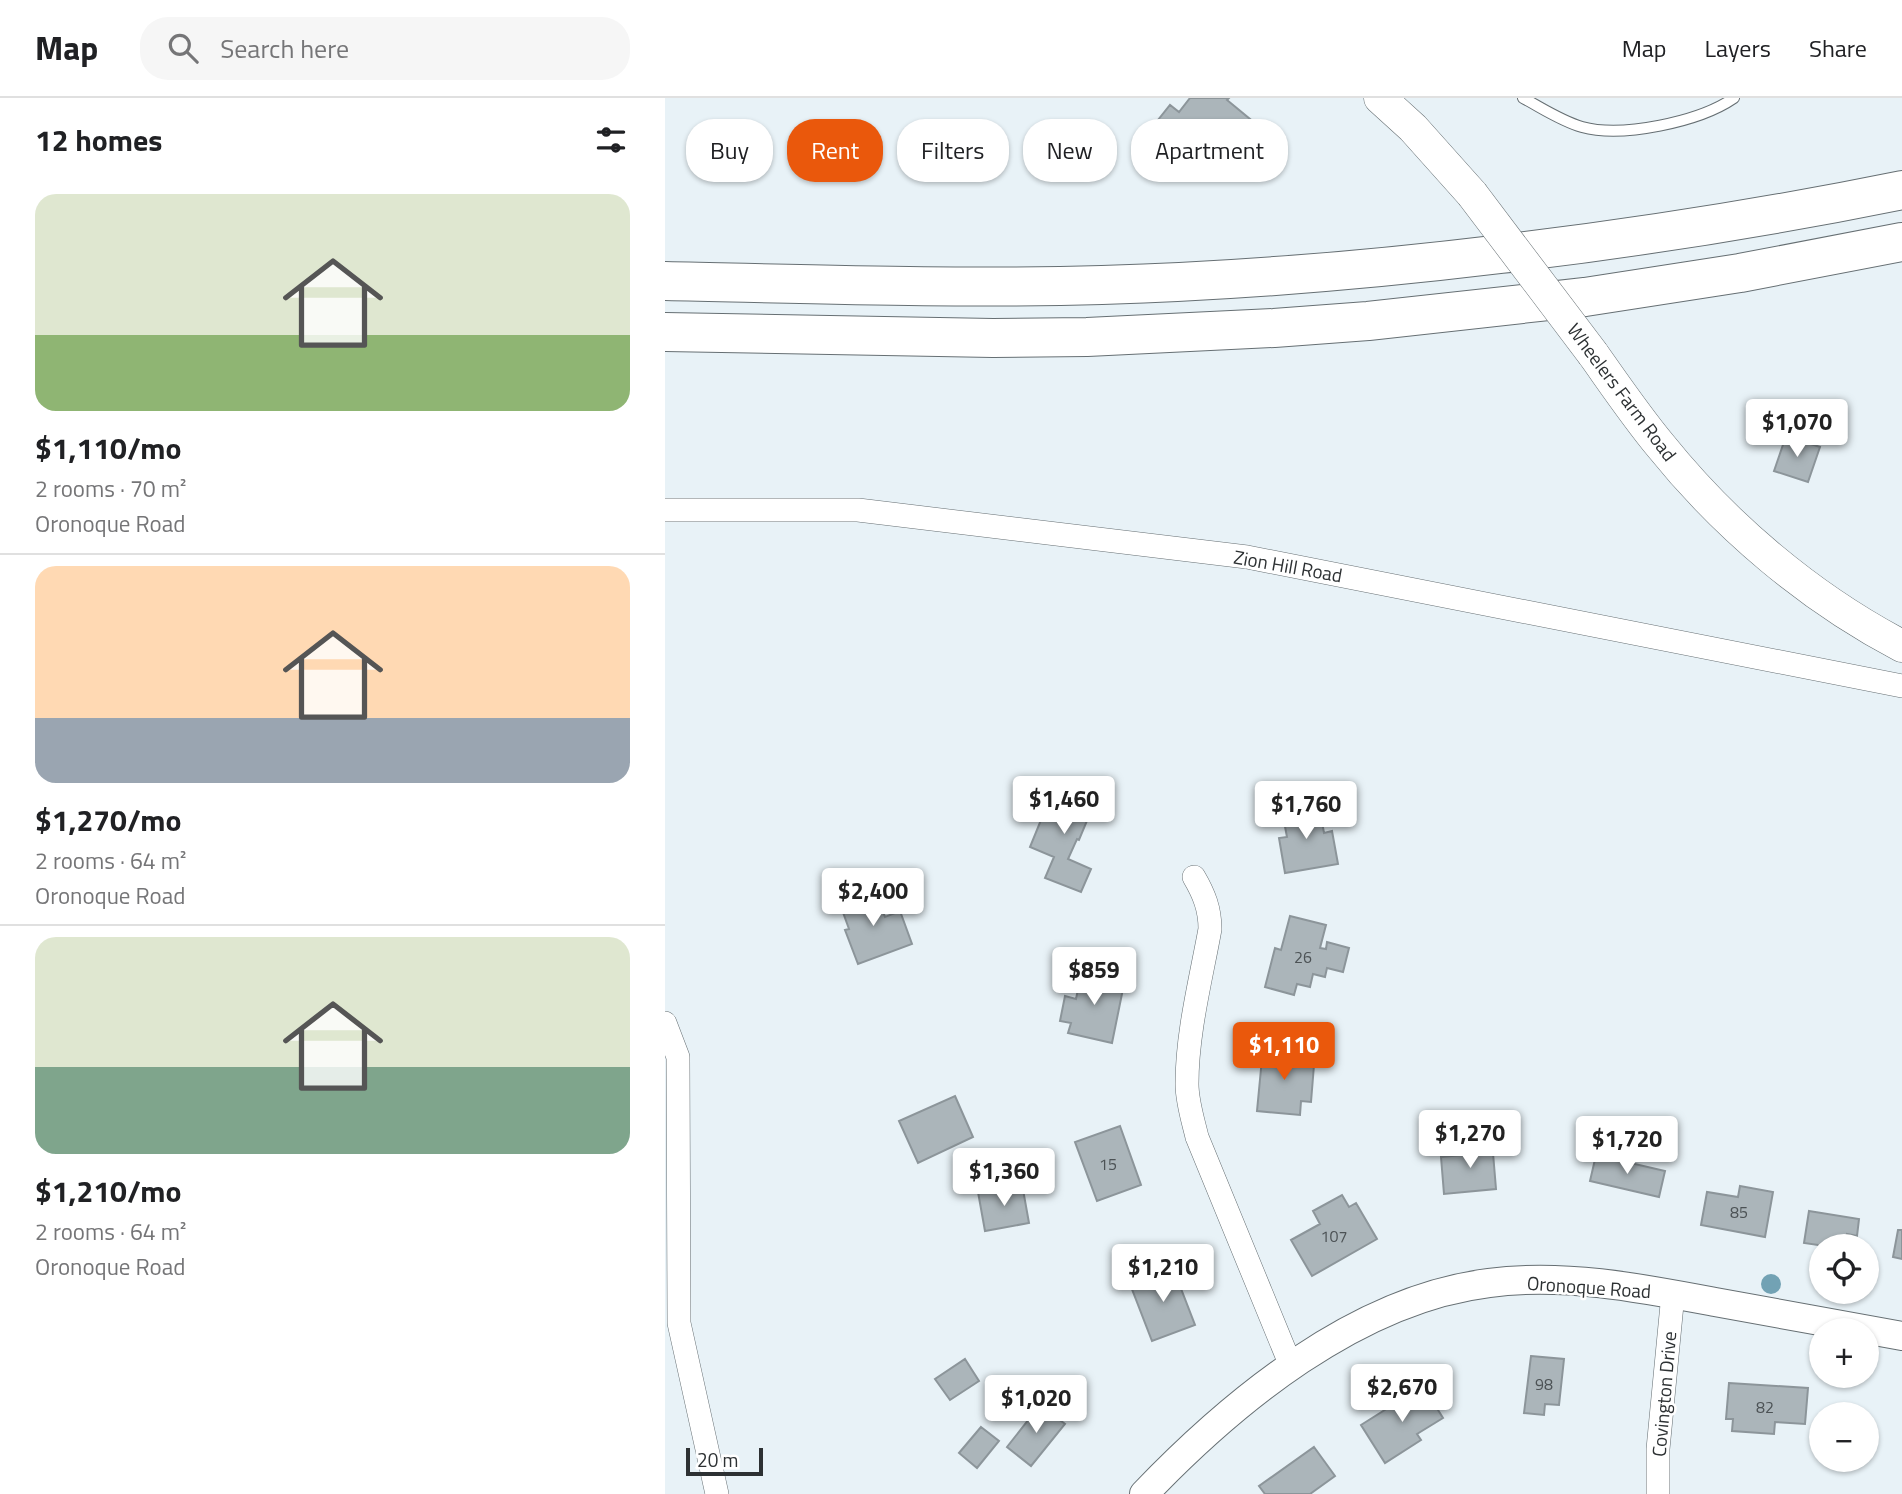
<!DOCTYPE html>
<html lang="en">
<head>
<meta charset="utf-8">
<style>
  body { margin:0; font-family:"Titillium Web",sans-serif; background:#f6f6f6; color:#202124; height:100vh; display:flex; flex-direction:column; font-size:26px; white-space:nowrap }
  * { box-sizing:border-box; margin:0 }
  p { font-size:23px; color:#757577 }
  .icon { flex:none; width:38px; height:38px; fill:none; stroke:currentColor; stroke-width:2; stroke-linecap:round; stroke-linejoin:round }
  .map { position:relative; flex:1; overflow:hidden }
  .details { display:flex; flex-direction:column; background:#fff; width:665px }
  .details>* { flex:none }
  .guide { position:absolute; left:21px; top:21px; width:665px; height:63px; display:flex; gap:14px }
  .controls { position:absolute; left:1144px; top:1136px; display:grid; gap:14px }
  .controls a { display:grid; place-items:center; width:70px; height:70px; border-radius:50%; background:#fff; box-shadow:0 2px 5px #0004; font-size:35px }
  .scale { position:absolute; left:21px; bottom:18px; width:77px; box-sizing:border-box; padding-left:7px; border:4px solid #2d3133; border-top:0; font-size:19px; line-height:24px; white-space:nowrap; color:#2d3133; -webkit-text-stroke:5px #fff; paint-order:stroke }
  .price { position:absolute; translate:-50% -60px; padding:0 16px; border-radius:7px; background:#fff; color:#222; font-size:23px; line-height:46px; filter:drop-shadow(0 2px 4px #0008) }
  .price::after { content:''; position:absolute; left:50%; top:42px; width:21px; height:16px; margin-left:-10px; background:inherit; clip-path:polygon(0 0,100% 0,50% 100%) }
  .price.selected { background:#ea580c; color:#fff }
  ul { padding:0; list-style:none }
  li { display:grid; align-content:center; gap:14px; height:371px; padding:0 35px }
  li+li { border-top:2px solid #e0e0e0 }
  li span { display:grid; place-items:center; height:217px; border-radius:21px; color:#555 }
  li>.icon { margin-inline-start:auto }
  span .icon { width:126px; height:126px; fill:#fffc; stroke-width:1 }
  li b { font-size:30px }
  h2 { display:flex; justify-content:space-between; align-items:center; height:84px; padding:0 35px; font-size:30px }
  .pill { padding:0 24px; border-radius:28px; background:#fff; box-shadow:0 2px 5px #0004; font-size:24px; line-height:63px }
  .pill.selected { background:#ea580c; color:#fff }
  header { display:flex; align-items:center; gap:42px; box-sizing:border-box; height:98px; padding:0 35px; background:#fff; border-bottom:2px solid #e0e0e0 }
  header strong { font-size:33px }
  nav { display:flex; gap:38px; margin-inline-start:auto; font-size:24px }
  .search { width:490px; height:63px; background:#f6f6f6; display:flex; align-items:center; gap:18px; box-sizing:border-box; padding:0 24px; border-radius:28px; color:#757577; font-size:26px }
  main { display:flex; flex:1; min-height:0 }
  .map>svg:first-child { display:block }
  .building { fill:#abb5ba; stroke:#8c959a; stroke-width:2 }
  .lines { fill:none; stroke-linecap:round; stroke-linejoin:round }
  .service-casing { stroke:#666f73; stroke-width:12 }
  .minor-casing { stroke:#666f73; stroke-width:24 }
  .tertiary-casing { stroke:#666f73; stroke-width:30 }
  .secondary-casing { stroke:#666f73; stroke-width:33 }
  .motorway-casing { stroke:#666f73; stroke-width:40 }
  .service { stroke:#fff; stroke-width:10 }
  .minor { stroke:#fff; stroke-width:23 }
  .tertiary { stroke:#fff; stroke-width:28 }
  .secondary { stroke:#fff; stroke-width:32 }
  .motorway { stroke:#fff; stroke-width:38 }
  .secondary-bridge-casing { stroke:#666f73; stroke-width:33; stroke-linecap:butt }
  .secondary-bridge { stroke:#fff; stroke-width:32 }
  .tree { fill:#72a2b4 }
  .labels { text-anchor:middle; stroke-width:5; stroke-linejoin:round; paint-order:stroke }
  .number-label { font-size:16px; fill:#4c5255 }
  .street-label { font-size:19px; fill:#2d3133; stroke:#fff }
</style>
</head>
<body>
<header>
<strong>Map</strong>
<div class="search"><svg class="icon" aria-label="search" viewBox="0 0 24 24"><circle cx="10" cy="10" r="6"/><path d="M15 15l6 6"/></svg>Search here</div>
<nav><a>Map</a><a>Layers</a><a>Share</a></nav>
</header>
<main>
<section class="details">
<h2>12 homes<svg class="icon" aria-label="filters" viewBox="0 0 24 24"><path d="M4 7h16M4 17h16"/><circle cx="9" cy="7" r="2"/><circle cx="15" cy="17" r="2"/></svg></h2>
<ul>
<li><span style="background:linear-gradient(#dfe7d0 65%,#8fb573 0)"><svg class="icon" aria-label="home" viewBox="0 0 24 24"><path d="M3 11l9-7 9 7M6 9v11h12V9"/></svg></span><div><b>$1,110/mo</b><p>2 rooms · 70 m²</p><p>Oronoque Road</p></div></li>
<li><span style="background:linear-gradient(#ffd9b3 70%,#9aa5b1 0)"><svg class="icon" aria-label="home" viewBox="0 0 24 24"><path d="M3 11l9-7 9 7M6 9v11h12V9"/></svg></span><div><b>$1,270/mo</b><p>2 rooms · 64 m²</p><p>Oronoque Road</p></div></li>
<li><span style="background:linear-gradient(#dfe7d0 60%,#7fa58c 0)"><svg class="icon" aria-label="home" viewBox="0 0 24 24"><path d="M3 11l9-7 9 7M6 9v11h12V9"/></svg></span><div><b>$1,210/mo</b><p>2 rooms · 64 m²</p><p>Oronoque Road</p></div></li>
</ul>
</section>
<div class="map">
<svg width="1237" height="1396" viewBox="0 0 1237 1396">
  <rect width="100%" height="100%" fill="#e8f2f7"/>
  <path class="building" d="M525,0H564L562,2L591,26L570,51L560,42L551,52L535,39L518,59L485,32L505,7L514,14Z
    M1121,338L1155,349L1143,384L1109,373Z
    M400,688L431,701L414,742L412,741L403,761L426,771L416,794L380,780L389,759L365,749L387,695L396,698Z
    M654,707L659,735L667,733L673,766L620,775L614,740L622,739L617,713Z
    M210,793L220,819L235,813L247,846L193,866L180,832L184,831L175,806Z
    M625,818L661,827L655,850L661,851L662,844L684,850L678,874L662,870L660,879L648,876L645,889L632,886L629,897L600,889L610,850L616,852Z
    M417,872L460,881L447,945L403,935L406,925L395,923L400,898L411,901Z
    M598,950L641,954L640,966L649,967L646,1004L636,1003L635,1017L592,1013Z
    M290,998L308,1039L253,1065L234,1023Z
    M455,1028L476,1087L432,1103L410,1044Z
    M820,1036L821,1055H828L831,1091L779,1096L776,1059L808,1056L807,1037Z
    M931,1057L1000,1073L994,1099L925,1083Z
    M357,1086L364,1125L320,1133L313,1094Z
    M1075,1088L1108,1094L1100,1139L1036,1127L1042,1094L1073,1099Z
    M677,1097L684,1109L691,1105L712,1141L647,1178L626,1142L655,1126L648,1113Z
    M1144,1113L1194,1121L1192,1138L1182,1136L1180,1148H1160L1139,1145Z
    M1233,1132H1237V1161L1228,1159Z
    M508,1170L530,1227L487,1243L465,1186Z
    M866,1258L899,1261L894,1307L880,1306L879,1317L859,1315Z
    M300,1261L314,1283L285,1302L270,1281Z
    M1064,1285L1143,1290L1140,1326L1110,1324L1109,1336L1067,1333L1068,1321H1061Z
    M758,1288L778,1320L752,1336L756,1342L720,1365L696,1327Z
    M375,1307L400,1326L366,1368L342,1349Z
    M316,1329L334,1343L312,1370L294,1355Z
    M649,1349L670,1378L645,1396H600L594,1388Z"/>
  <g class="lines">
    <g class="service-casing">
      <path id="service" d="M858,0C877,10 896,23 917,29C957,40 1034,24 1069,0"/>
    </g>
    <g class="minor-casing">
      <path id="minor" d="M0,412H193L582,459L1237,588
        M529,779C539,796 545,811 545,831C536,881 522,934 522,986C522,1004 528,1022 532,1039L626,1268
        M0,925L13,959L14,1225L52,1396
        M993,1396V1351L1008,1196"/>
    </g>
    <g class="tertiary-casing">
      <path id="tertiary" d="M479,1396C568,1303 692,1201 824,1185C899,1175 976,1190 1050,1204C1112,1215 1175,1227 1237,1238"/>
    </g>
    <g class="secondary-casing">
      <path id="secondary" d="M715,0L748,30L807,96
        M928,256C950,287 971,318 995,347C1060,428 1145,500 1237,548"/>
    </g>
    <g class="motorway-casing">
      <path id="motorway" d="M0,183C146,186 292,191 437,187C571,183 704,172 836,156C971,140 1104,119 1237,92
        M0,234L328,240L422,239L609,230L703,223L920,199L1075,175L1237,144"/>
    </g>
    <use href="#service" class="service"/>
    <use href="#minor" class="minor"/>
    <use href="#tertiary" class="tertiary"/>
    <use href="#secondary" class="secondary"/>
    <use href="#motorway" class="motorway"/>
    <g class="secondary-bridge-casing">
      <path id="secondary-bridge" d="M807,96L928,256"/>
    </g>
    <use href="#secondary-bridge" class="secondary-bridge"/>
  </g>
  <circle class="tree" cx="1106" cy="1186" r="10"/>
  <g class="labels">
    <g class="number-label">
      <text x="638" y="865">26</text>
      <text x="443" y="1072">15</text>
      <text x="1074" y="1120">85</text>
      <text x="669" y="1144">107</text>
      <text x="879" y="1292">98</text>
      <text x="1100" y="1315">82</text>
    </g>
    <g class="street-label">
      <text transform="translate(957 294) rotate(53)" y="7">Wheelers Farm Road</text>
      <text transform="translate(623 468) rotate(10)" y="7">Zion Hill Road</text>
      <text transform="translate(924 1189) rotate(4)" y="7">Oronoque Road</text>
      <text transform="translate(999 1296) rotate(-85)" y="7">Covington Drive</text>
    </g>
  </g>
</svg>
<div class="controls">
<a><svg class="icon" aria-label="locate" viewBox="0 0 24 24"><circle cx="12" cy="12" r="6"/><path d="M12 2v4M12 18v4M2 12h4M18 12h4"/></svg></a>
<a>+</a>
<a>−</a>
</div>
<div class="scale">20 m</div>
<b class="price" style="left:1132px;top:361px">$1,070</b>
<b class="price" style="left:399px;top:738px">$1,460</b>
<b class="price" style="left:641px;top:743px">$1,760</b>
<b class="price" style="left:208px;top:830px">$2,400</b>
<b class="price" style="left:429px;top:909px">$859</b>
<b class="price selected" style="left:619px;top:984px">$1,110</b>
<b class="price" style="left:805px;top:1072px">$1,270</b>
<b class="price" style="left:962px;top:1078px">$1,720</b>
<b class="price" style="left:339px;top:1110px">$1,360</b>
<b class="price" style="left:498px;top:1206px">$1,210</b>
<b class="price" style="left:737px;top:1326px">$2,670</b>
<b class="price" style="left:371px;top:1337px">$1,020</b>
<div class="guide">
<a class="pill">Buy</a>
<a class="pill selected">Rent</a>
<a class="pill">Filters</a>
<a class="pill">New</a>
<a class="pill">Apartment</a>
</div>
</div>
</main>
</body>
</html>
